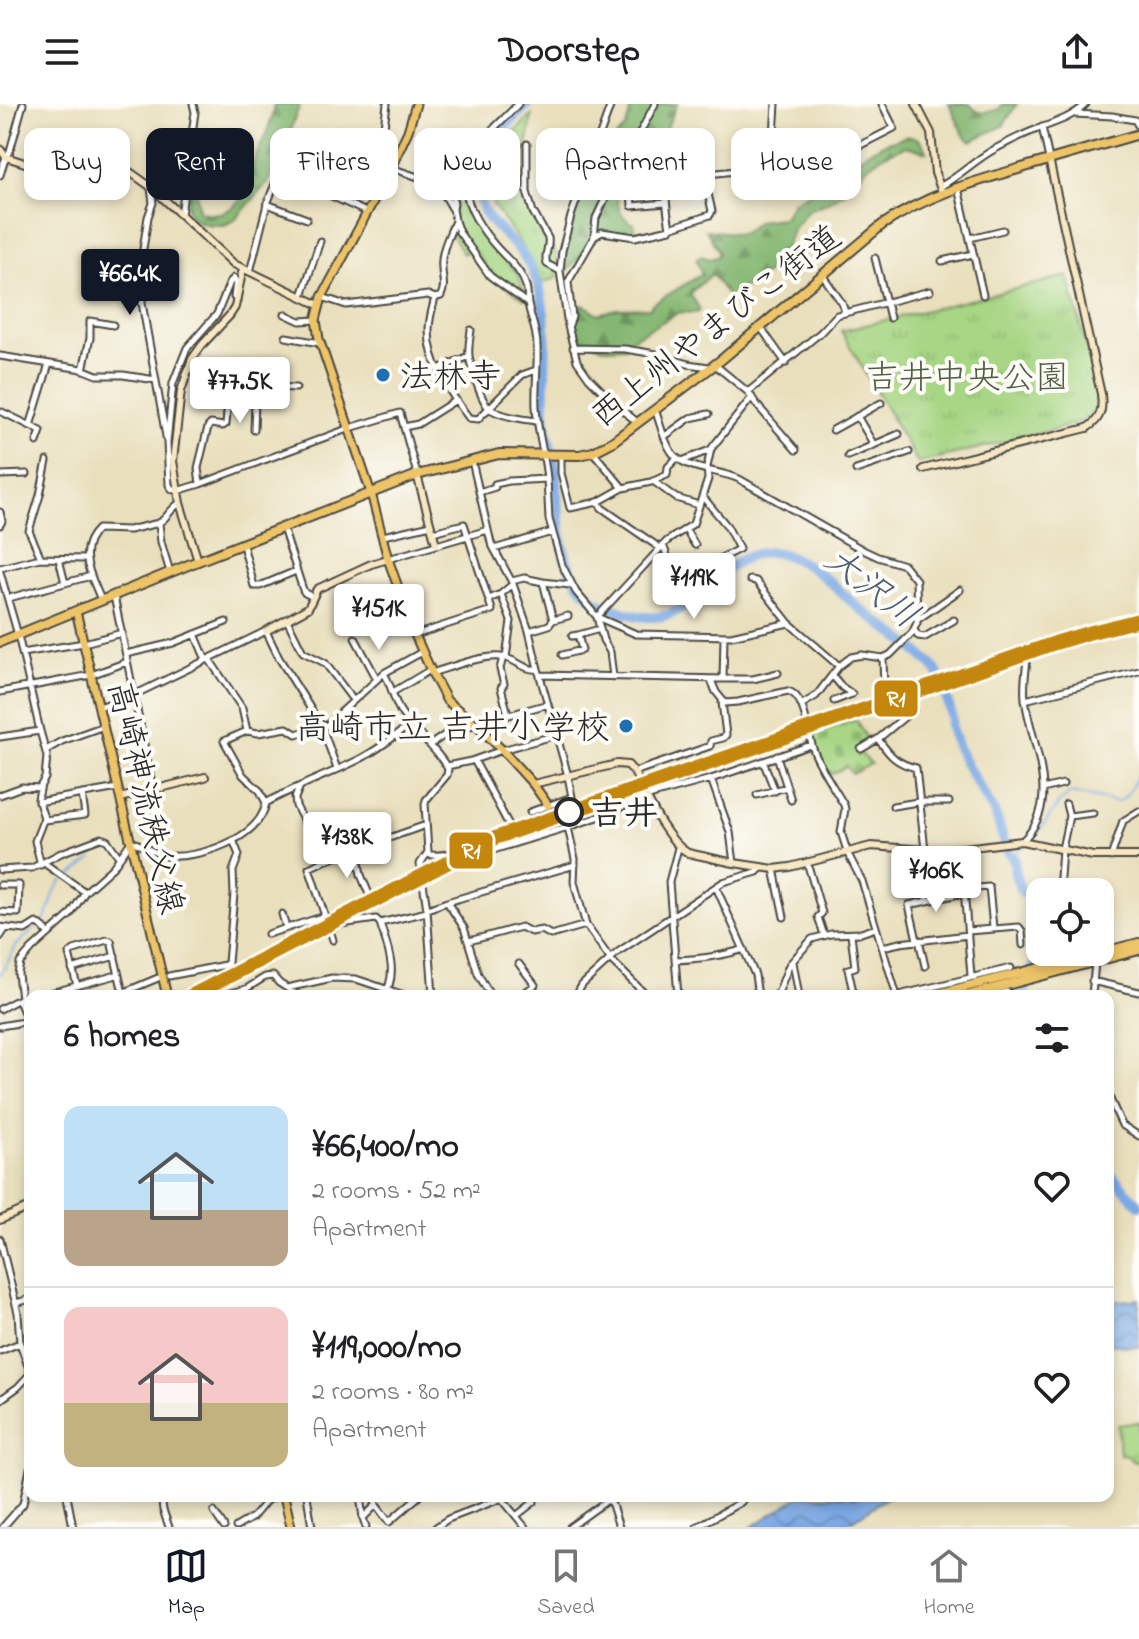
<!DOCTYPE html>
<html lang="en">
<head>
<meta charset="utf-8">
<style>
  body { margin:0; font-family:"Indie Flower","Klee One",sans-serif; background:#f2f2f2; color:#202124; height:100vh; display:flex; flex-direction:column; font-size:30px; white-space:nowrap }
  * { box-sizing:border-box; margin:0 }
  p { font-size:26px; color:#757577 }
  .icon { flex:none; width:44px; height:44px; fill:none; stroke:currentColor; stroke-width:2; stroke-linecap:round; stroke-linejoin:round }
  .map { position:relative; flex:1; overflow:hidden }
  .drawer { position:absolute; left:24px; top:886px; width:1090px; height:512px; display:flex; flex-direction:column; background:#fff; border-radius:16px; box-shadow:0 4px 12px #0003 }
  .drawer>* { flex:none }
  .hud { position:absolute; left:24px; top:24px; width:1092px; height:72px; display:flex; gap:16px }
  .buttons { position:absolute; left:1026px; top:774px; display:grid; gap:16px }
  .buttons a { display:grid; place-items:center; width:88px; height:88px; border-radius:16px; background:#fff; box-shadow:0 4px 12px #0003; font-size:40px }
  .price { position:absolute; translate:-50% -68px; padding:0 18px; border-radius:8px; background:#fff; color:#222; font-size:26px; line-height:52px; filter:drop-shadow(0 2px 4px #0008) }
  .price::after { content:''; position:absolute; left:50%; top:48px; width:24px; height:18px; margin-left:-12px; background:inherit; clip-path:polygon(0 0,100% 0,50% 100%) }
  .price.on { background:#111827; color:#fff }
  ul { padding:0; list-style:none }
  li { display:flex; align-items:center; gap:24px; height:200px; padding:0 40px }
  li+li { border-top:2px solid #e0e0e0 }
  li span { display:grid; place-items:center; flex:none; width:224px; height:160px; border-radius:16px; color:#555 }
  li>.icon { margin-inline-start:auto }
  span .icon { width:96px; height:96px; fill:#fffc; stroke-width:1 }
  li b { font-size:34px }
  h2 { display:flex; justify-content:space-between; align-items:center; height:96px; padding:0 40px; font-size:34px }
  .chip { padding:0 28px; border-radius:16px; background:#fff; box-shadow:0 4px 12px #0003; font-size:28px; line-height:72px }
  .chip.on { background:#111827; color:#fff }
  header { display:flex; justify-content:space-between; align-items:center; height:104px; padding:0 40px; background:#fff; font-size:36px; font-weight:800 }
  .tab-bar { display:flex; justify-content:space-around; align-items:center; height:112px; border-top:2px solid #e0e0e0; background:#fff; font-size:22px; color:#757577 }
  .tab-bar a { display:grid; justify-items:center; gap:4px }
  .tab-bar .on { color:#111827 }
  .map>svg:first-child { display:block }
  .forest { fill:url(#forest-firs); stroke:#58714e; stroke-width:2 }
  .cemetery { fill:url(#cemetery-stones); stroke:#698058; stroke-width:2 }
  .park { fill:url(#park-tufts); stroke:#698058; stroke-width:2 }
  .water { fill:url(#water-waves); stroke:#536a88; stroke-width:2 }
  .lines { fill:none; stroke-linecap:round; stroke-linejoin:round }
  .stream { stroke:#7ba9e4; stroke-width:2 }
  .river { stroke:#7ba9e4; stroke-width:10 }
  .street-casing { stroke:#484641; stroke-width:9 }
  .secondary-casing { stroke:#484641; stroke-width:10 }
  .primary-casing { stroke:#484641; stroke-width:11 }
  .highway-casing { stroke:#484641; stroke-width:12 }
  .street { stroke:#fff; stroke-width:5 }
  .secondary { stroke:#f8e7c3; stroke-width:6 }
  .primary { stroke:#eec469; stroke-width:7 }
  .highway { stroke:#eec469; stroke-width:8 }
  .rail-1-casing { stroke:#fdfcf7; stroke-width:20 }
  .rail-1 { stroke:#c4870b; stroke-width:14 }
  .poi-dot { fill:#1f6fb2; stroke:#fdfcf7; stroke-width:3 }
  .stop-dot { fill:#fdfcf7; stroke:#2b2b2b; stroke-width:4 }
  .labels { text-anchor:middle; stroke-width:8; stroke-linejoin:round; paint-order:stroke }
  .street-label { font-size:34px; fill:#2b2b2b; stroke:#fdfcf7 }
  .poi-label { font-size:34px; fill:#2b2b2b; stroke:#fdfcf7; text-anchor:start }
  .park-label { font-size:34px; fill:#505e46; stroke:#fdfcf7 }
  .stop-label { font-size:34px; font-weight:bold; fill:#2b2b2b; stroke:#fdfcf7; text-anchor:start }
  .water-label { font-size:36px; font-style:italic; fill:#4b5d75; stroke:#fdfcf7 }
  .line-badge { stroke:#fdfcf7; stroke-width:3 }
  .badge-label { font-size:22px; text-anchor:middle; font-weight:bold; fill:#fff }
</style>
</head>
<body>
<header><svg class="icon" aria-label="menu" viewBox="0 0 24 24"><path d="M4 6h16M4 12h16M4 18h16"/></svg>Doorstep<svg class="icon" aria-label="share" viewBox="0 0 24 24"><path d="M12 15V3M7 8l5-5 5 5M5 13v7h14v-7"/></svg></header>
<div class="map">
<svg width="1139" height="1423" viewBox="0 0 1139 1423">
  <defs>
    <pattern id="forest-firs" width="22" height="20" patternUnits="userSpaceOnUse" patternTransform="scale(2)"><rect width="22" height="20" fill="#85b772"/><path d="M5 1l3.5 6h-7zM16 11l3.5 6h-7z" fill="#6d955e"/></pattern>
    <pattern id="cemetery-stones" width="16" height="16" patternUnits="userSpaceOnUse" patternTransform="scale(2)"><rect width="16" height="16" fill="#a7d684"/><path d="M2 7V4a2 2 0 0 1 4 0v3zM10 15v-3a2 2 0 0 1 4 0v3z" fill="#90b872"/></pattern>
    <pattern id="park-tufts" width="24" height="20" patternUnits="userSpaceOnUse" patternTransform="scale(2)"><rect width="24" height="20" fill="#a7d684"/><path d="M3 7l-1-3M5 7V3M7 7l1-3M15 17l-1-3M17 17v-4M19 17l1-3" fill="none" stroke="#90b872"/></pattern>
    <pattern id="water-waves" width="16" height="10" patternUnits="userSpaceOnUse" patternTransform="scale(2)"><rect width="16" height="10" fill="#7ba9e4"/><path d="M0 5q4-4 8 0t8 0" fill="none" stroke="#658ab9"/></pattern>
  </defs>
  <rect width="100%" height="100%" fill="#fdfcf7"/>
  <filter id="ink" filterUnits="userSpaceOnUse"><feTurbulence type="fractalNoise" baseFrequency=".0125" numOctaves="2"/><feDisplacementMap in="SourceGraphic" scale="16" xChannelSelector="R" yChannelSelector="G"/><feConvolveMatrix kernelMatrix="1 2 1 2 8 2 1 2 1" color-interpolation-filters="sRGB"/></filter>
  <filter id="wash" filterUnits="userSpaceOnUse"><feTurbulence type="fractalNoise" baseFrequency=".006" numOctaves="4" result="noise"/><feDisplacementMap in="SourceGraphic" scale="32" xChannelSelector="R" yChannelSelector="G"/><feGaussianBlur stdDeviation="1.8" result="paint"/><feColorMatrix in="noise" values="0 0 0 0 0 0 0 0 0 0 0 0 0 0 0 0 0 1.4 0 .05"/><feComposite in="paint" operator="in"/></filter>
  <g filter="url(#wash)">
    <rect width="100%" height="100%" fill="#e9dfbc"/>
    <path class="forest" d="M274,0H300L290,27L284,32L277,52L275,66L269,77L235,116L224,121H211L199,118L191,113L187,105L189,87L197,91L199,107C219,115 238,105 246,85C249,77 249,69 252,61C261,41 272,22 274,0Z
      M632,0H677L663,32L650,44L642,54L633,77L617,89C617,102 620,114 634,120L635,129L605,130L597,134L565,169L566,142L571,122L601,36L612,37L626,23Z
      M949,0H970C979,13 986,8 1000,5L1002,0H1017L1003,22L971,37L965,33Z
      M906,32C918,32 923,37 927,48L906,42L882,52L866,64L850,85L824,100L808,106L792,126L779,161L728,193L712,170L690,189L700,206L697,209L680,208L628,237L626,243L603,244L574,231L573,225L576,205L584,201L599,210L617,205L651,204V201L702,170L696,155L701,152L709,155L717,153L719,148L706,126L740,130L747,126L758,117L783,114L794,97L830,77L852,57L883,40Z"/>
    <path class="cemetery" d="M856,616L869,639L857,646L871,660L852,670L847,662L832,670L831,668H826L813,641L810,631Z"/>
    <path class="park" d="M532,11C528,42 518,76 530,107C534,119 544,128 546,141L554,145L558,157L557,174L541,179L534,163L516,133L492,99L485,73L499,43Z
      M464,61H467L464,89L470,107L477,122L487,136L518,170L526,194L524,195L492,172L473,145L463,150L451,130C461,103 444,90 464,61Z
      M1068,172C1073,193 1101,290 1096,304C1092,316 1074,319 1064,323L918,359L841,227Z
      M1139,1318V1358L1132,1357L1127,1351L1120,1350L1118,1321Z"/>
    <path class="water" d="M1139,1195V1243L1108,1240V1198Z
      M800,1392H889L853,1416L837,1423H752Z"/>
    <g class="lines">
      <path class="stream" d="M1031,736C1047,722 1051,702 1071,689L1117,698C1130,693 1130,681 1139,671
        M1014,755L1016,748L1026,740
        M69,773L93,754
        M41,819C54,807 49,788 63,776
        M0,871L17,841L36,823"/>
      <path class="river" d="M528,0C502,25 477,47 478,85C479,115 504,128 521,148C531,161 540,181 542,197C549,235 543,274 545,312C547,332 553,352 556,371C560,409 557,457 584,487C595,499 611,504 626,509C639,513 654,515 668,511C677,508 685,501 693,495C722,471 749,435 791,453C799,457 809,462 817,468C832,478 844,492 858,503C875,517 929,552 937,568C941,576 951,606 952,614C953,624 949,616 952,626C959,654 979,681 993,706C1002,722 1002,744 1014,755L1015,769L1020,785L1040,806
        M1023,892L1040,844
        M1108,1067L1139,1101"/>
    </g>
  </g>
  <g filter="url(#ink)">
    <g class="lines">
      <g class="street-casing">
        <path id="street" d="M611,0L571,112L562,147L560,167L568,222L577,257L589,274L615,300L637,318
          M1075,10L1112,12L1135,16L1139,23
          M1042,23L1049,55
          M527,40V88L533,108L548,134C550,144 543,151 547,160L560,167
          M470,56H465L458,65L450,85L454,99L453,105L455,117L459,128L490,172L527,199
          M379,60L387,0
          M772,63L776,0
          M391,64L430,77L442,87L452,104
          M0,71L4,58L10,47L23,0
          M615,76C632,81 631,84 632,102L666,99
          M943,81C962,70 976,55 995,45C1008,38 1022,31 1035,26C1053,19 1072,14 1086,0
          M151,84L153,99L148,113L143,145L142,199L167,338
          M314,84L366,108
          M958,84L983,191
          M340,85L349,70L355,53
          M267,100L307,115
          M181,111L195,8L193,0
          M455,117C449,132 440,148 442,164C442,176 446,180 441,192L435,194C432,205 429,215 429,226C429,260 450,289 469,314L478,315L522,271L536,266
          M670,124L710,111L712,107L703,68
          M594,133L602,128L635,133L670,125C668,109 663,91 669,76L703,68L708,70L772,63L824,68L843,50L894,24L882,0
          M970,134L1003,126
          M875,154L890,214
          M942,157L973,150
          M250,168L267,100L277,75L279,53L286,34L290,32L379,60L384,77
          M823,172L842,199L845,208
          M302,192L320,137
          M322,193L346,201L428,191L435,194
          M237,196L234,193L236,178L234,174L230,178L217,210L187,244L173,279L167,339L169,381L172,385L177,387L200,380L350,324L400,309L417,370
          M285,210L300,217L316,216
          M569,221L572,213L568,178L594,133L596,114L604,97L655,0
          M761,224L786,259
          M471,226C470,234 468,243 469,252C471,263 481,297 489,304C499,312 526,316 538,317
          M286,233L320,239
          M573,244L625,245L656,250L688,260L709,263
          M0,252L82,265L97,271H123L156,276
          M715,261L748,288L757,301L796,346
          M438,265L469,252
          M83,266L90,234V217L113,221
          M748,288L820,229L837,211L930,187
          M655,305C660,319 663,335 671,347C682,366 720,366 739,375L863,446L878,453L904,461L916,476L917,519L912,529L890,551L883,554L862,551L851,553L839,562L816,592L801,601
          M2,308L41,327L37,338
          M857,312L874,341
          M30,322L49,260
          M404,323L418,320L456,296
          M254,326L255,296
          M833,326L881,299
          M665,332L690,314L709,310
          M593,348L623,384
          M561,351V369L570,404L598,398L623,384L651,378L667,371L668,363L677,354
          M848,352L899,330
          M472,357L491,439L513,480L529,527L538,565L568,672L572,693L530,708
          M682,357L710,346
          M856,366L909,348
          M0,371L27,370
          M547,375L549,415L562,461L576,488L597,513L636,530L731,532L789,519
          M653,377L676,394L699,401
          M200,380L198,364L208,323L211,320L223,322L226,320L228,297L269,295L272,283L296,284
          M479,388L495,383V380L509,377L547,375C545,351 537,327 536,303C535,283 538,262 537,242C537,227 531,215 528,200C527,194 528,188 526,182C520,163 505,154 493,139C475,117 456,85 470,56C481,33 502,18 518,0
          M598,398L602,404L660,444
          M0,408L2,417L0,421
          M283,424L303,486L305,489L313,493
          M685,425L695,441
          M383,432L431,421
          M243,441L254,482H260L296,467
          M663,441L673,467
          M494,445L552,428
          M41,454L29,427L40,391L47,357
          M59,455L65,479
          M388,455L488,426
          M0,464L40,454L85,455
          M0,468L18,531L40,627L47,652L45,674L41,681L38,695L44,714L35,737L41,761
          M170,468L161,438L159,419C168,413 171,404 180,399
          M680,475L739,445L727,422L703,393
          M750,476L756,477L789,519L839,562
          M512,477L524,474L543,478L570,481
          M543,478L553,516L568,512
          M501,490L511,517L506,554
          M114,492L153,685
          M9,494L91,472
          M489,495L501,490L513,480
          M101,496C92,473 75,447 98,425L129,426L159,419
          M287,516L303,548L325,559L353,596
          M917,516L960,486
          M914,526L918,532L925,533L954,516
          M529,527L549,521L553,516
          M195,530L206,556
          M415,531L492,506L464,420L433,428
          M578,531L600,525
          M355,534L377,575
          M22,549L84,539L122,529
          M126,550L173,539L226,518
          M562,551L582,546L578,531L572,532
          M503,553L500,565L504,580L501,584L508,610
          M883,554L884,586
          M209,555L242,604L247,627L258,629L287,624L296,630L327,621L384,569L422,548
          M384,569C392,582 394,599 402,610C416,629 437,645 448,665L447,671L426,696L425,700L428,748L420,760L427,805L433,892
          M432,569C451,563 482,551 501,553C515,554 524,567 538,565
          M540,571L723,575L724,533
          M832,571L842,583L852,590L834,597
          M613,573L610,548L603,536L597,513L667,437L693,420L708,375L707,363L711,345L752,293
          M723,575H753L778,569
          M711,576L716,588L725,599L738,598L788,587C807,592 807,633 815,650C823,668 834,684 844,701L845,705L841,728L848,750L862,777L897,892
          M0,588L91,571L127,558
          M393,588L430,566
          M1025,596L1139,567
          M99,603L134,591L266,527L279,554L322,623L337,665
          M247,627L224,637L243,671L260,687L266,699
          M0,633L40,627
          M878,635C890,651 895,659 916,664L925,746
          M430,641L449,628L548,600
          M861,645L878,635L914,605
          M46,646L62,637L104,622
          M777,652L791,696
          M763,657L775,687
          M447,662L471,657L502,646L557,631
          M634,668L710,642L711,637L723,634L726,631L722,598
          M711,675L730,728L734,759
          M300,682L295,694L296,702L324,757
          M1043,685L1063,680
          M0,691L22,683L40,684
          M757,691L787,683
          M38,698L118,684
          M893,702L918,698H949
          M1069,712L1093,709
          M44,716L85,711L82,690
          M568,723L575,755L574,778L586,821L611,856L647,892
          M131,737C142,741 155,750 166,752C198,755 260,735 266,699C296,682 328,671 358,656C378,646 394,633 411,620
          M1022,737C1064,698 1031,641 1025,595C1023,579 1027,561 1028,545
          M916,746L928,797
          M357,747L361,771L371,795
          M942,747C948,760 960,771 964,785L971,872
          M427,750C448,757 490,733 510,723L474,656
          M477,751L568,723L598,713L645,693L711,675L811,641
          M1111,753L1123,717L1139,707
          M807,758L822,809L818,813L824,831
          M44,759L85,788
          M774,765L784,813
          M0,766L32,764L61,749L101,734L107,736L119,753
          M0,781H19L18,809L0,808
          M716,783L755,871L758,892
          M964,785L989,783L993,824
          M1059,788L1062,745L1069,712L1066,700
          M447,798L575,761
          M427,805L447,798L464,824L478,870L491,892
          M282,810L286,824
          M380,819C387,842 400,871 383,892
          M0,823L25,826L36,819L41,821L49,830
          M968,827L1019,823L1022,827L1023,841
          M268,830L325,812L309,764L324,757L426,721
          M851,830L855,863L848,865L854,892
          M0,833L6,824
          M333,836L330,826L341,820L376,815L380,819L427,808
          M917,836L909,801L963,789
          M919,836L925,862
          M469,837L521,823L531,828L542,826L551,831L586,821
          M882,843L900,839L968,831
          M675,856C699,855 721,853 744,845
          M793,858L799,892
          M519,860L535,881L520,892
          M72,865L115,852
          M169,872L225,861L228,859L234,790L233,767L239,751L233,736
          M1092,877L1139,888
          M77,882L69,850L74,846L107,836L111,837L123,889
          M287,884L332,874L356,875L407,892
          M903,890L1011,864
          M39,892L117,871
          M115,892L158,874
          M220,892L246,885L265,873L273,872L279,879L299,892
          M576,892L582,881L618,848L723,778L757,768L761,764
          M678,892L669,778L678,744
          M777,892L789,861L812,835L831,830L861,829L876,824
          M990,892L1007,888
          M1092,892L1095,858
          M19,897L28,918
          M0,905L21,894L18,870L20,859L32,845L70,811L85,788L113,763L130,739
          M0,922L30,917
          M1108,991L1122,1021L1139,1032
          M0,1135L18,1209L20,1239L30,1268
          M16,1199L30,1195
          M0,1247L20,1239
          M0,1296L18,1283L30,1270
          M67,1392L73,1423
          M161,1392L163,1406L169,1423
          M307,1392L312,1423
          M360,1392L363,1414L366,1423
          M375,1392L376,1401L389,1418
          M607,1392L612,1401L619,1423
          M502,1395L525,1423
          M214,1408L224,1423
          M516,1412L534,1398L531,1392
          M363,1414L376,1401
          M389,1418L419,1392
          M3,1423L23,1400L30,1365
          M236,1423L253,1413L267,1396L277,1392
          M436,1423L448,1415L508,1392
          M570,1423L609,1395
          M697,1423L741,1398L745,1392"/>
      </g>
      <g class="secondary-casing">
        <path id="secondary" d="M916,0L931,29L935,69L942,88
          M0,45L6,53L31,61L114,64L130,68L151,83L234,160L319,201
          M923,365L1087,324C1101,315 1103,306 1101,290L1049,55
          M417,371L436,440
          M198,457L180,399L173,357L181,287L192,255L202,241L230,211L235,203L243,164
          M266,527L308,504L317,485L371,460L388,455
          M533,680L617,660L628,661L634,668C646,691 665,736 688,749L734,759L774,765L790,763L871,742L939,747L1022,737L1093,752H1139
          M120,694L205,673
          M0,1116L30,1103"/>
      </g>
      <g class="primary-casing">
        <path id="primary" d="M416,0L408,27L391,64L322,193L316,216L319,235L371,389L388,455L415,531L432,569L447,597L476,620L502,646L533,680L548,701
          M76,507L167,892
          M284,1392L291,1423"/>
      </g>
      <g class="highway-casing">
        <path id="highway" d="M0,538L198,457L417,371L499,350L579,351L593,348L612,338L721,256L882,121C929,90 973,78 1025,63C1063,52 1101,41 1139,30
          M929,892L1139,839
          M965,892L1139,846"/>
      </g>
      <use href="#street" class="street"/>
      <use href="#secondary" class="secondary"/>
      <use href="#primary" class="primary"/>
      <use href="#highway" class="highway"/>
      <g class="rail-1-casing">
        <path id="rail-1" d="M191,892L495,734L1055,539L1088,529L1139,516"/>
      </g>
      <use href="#rail-1" class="rail-1"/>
    </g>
  </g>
  <g class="poi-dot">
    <circle cx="383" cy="271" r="8"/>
    <circle cx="626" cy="622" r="8"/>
  </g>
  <circle class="stop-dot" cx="569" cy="708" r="13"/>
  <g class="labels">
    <g class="street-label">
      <text transform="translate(715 221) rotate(-38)" y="12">西上州やまびこ街道</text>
      <text transform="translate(147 693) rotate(77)" y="12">高崎神流秩父線</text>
    </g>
    <g class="poi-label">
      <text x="399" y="283">法林寺</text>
      <text x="610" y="634" text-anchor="end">高崎市立 吉井小学校</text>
    </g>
    <g class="park-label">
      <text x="967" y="284">吉井中央公園</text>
    </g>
    <g class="stop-label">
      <text x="590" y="720">吉井</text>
    </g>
    <g class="water-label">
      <text transform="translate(873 482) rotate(38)" y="13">大沢川</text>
    </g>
  </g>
  <g class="line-badge">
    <rect x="873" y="575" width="46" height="39" rx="8" fill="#c4870b"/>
    <rect x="448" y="727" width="46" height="39" rx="8" fill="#c4870b"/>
  </g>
  <g class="badge-label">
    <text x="896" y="602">R1</text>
    <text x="471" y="754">R1</text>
  </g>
</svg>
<div class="buttons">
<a><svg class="icon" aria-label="locate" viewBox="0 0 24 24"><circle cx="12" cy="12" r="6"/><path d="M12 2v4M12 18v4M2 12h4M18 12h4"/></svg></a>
</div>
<b class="price on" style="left:130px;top:213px">¥66.4K</b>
<b class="price" style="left:240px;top:321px">¥77.5K</b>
<b class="price" style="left:694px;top:517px">¥119K</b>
<b class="price" style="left:379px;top:548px">¥151K</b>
<b class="price" style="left:347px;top:776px">¥138K</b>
<b class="price" style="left:936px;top:810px">¥106K</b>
<div class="hud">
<a class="chip">Buy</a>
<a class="chip on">Rent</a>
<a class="chip">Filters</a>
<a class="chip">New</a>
<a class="chip">Apartment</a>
<a class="chip">House</a>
</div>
<section class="drawer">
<h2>6 homes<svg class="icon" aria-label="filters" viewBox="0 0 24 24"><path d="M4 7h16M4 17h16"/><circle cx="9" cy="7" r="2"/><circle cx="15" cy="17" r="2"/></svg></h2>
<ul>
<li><span style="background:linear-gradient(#bfe0f5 65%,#b9a48a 0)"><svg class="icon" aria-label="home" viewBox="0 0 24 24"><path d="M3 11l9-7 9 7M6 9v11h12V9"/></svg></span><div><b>¥66,400/mo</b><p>2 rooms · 52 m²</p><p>Apartment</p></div><svg class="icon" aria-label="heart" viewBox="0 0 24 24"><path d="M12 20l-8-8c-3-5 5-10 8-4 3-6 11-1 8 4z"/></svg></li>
<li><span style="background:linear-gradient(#f6c9c9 60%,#c2b280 0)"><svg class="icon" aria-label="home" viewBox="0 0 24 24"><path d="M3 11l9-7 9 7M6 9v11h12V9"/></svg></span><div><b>¥119,000/mo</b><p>2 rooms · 80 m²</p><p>Apartment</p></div><svg class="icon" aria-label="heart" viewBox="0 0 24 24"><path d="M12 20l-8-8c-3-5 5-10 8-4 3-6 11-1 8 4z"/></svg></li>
</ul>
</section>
</div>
<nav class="tab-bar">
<a class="on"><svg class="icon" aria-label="map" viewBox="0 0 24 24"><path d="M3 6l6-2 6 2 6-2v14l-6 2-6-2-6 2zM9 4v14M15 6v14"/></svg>Map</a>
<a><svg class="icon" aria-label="saved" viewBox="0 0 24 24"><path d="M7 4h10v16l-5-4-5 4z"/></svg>Saved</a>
<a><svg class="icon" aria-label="home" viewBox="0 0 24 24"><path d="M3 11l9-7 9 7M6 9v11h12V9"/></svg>Home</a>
</nav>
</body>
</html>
